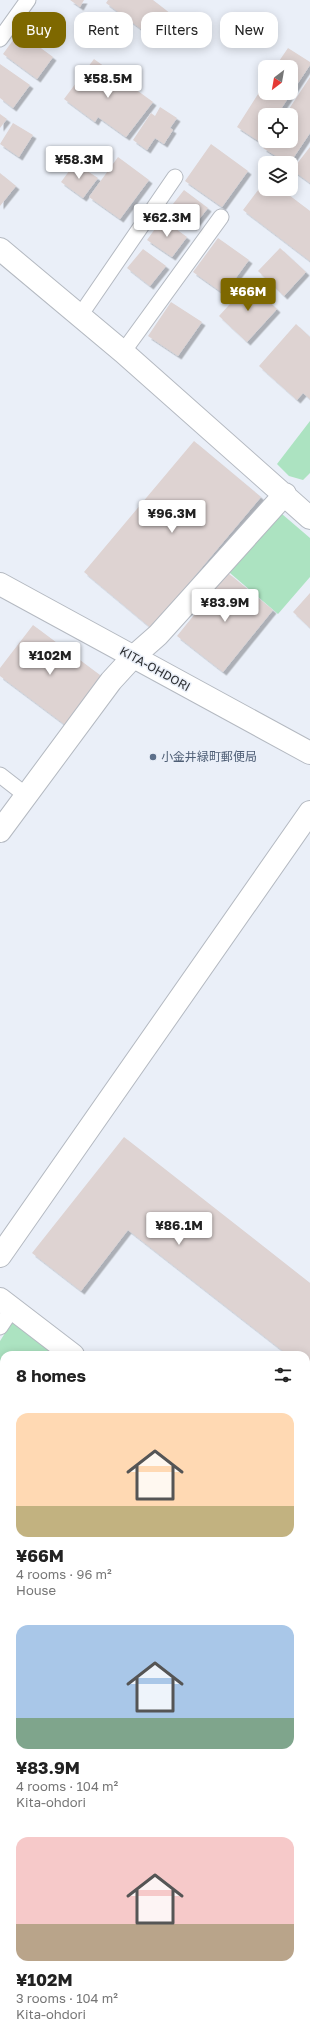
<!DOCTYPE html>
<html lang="en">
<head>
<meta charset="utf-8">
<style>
  body { margin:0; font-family:"Golos Text","Noto Sans JP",sans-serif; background:#f2f2f2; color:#222; height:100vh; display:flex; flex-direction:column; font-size:15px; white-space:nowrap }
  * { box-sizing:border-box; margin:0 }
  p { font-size:13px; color:#767676 }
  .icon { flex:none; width:22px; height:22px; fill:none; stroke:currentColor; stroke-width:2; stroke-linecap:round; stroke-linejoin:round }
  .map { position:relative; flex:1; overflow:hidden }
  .drawer { position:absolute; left:0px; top:1351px; width:310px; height:692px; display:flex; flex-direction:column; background:#fff; border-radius:12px 12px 0 0; box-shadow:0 2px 10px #0003 }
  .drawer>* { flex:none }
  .banner { position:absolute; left:12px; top:12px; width:286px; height:36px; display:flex; gap:8px }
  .needle { width:26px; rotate:211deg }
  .tools { position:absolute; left:258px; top:60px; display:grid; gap:8px }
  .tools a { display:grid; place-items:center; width:40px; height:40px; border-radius:8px; background:#fff; box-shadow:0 2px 10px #0003; font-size:20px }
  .price { position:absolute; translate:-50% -34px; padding:0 9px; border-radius:4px; background:#fff; color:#222; font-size:13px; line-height:26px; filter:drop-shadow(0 1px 2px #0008) }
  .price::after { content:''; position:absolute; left:50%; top:24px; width:12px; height:9px; margin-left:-6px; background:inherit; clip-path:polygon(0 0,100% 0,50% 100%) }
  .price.current { background:#7e6800; color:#fff }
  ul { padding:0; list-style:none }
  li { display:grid; align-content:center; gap:8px; height:212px; padding:0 16px }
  li span { display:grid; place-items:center; height:124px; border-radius:12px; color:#555 }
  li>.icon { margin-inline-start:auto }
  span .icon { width:72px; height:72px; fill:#fffc; stroke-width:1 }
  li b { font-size:17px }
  h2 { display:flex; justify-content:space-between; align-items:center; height:48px; padding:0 16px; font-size:17px }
  .tag { padding:0 14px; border-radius:12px; background:#fff; box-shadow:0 2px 10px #0003; font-size:14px; line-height:36px }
  .tag.current { background:#7e6800; color:#fff }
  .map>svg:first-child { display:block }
  .green { fill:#ace3c1 }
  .building { fill:#ded3d2; filter:url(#shadow) }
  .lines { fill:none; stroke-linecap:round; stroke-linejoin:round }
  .service-casing { stroke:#b4b9c1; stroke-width:17 }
  .minor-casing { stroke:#b4b9c1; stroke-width:24 }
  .tertiary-casing { stroke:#b4b9c1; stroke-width:24 }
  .path { stroke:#83868c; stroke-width:2.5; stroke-dasharray:2 3; stroke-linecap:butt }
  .service { stroke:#fff; stroke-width:15 }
  .minor { stroke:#fff; stroke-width:22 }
  .tertiary { stroke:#fff; stroke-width:22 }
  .service-dot { fill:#5c6f8a; stroke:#eaeff8; stroke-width:1.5 }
  .labels { text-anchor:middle; stroke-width:3; stroke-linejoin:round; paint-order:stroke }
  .street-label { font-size:12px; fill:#2d2f32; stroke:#eaeff8 }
  .service-label { font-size:12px; fill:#4e5e75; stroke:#eaeff8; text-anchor:start }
</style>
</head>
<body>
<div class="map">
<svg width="310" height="2043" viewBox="0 0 310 2043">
  <defs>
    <filter id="shadow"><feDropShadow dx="3.5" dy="3.5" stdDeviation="0" flood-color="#0004"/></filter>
  </defs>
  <rect width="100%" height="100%" fill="#eaeff8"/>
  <path class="green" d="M310,421V473L303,480L289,476L277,464Z
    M275,508L310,538V577L278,614L223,567Z
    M12,1322L59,1355H4V1463L0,1468V1341Z"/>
  <path class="building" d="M70,0H84L80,7Z
    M108,0H153L171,14L153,38L106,3Z
    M19,32L53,57L37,79L3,54Z
    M288,48L310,62V65L277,115H265V133L260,142L237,127L265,83V93H291V67H275Z
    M94,59L153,102L126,137L98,117L95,122L64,99Z
    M0,64L30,85L13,108L0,98Z
    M310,77V133L290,163H287L263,148L268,141H291V115H285Z
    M160,107L177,118L170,128L173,130L164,144L155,138L147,150L133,140L151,113L155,116Z
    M0,114L7,119L0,128Z
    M13,123L33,135L19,157L0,144Z
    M211,144L248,171L222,207L185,181Z
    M310,147V183L292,170Z
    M118,157L149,180L120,219L89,197Z
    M75,163L98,178L83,198L61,182Z
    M0,173L16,186L0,206Z
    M265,181V189H281L310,211V261L243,210Z
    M184,190L208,208L193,227L169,209Z
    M162,219L187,237L172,257L147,240Z
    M218,238L249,260L224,294L193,272Z
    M280,248L306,272L284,296L258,271Z
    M143,249L166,266L150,286L127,268Z
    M249,283L277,309L247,342L219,316Z
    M171,302L202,322L178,356L148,336Z
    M296,324L310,337V399L303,393L297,400L259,366Z
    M194,441L261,497L151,628L84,572Z
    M228,573L273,610L223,672L177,636Z
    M310,593V628L293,612Z
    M33,625L104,678L68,727L0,676V668Z
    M124,1137L310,1283V1372L306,1369V1355H288L128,1230L81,1291L32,1253Z
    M310,1393V1431L306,1428V1398Z
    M0,1849L4,1851V1876L0,1874Z
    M0,1906L4,1909V1925L0,1931Z
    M4,2022V2039H20L26,2043H0V2027Z
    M88,2039H120L118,2043H94Z
    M183,2039H214L212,2043H181Z"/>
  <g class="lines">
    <g class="service-casing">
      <path id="service" d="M0,39L28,0
        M79,317L175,177
        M123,352L221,217
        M0,775L27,796
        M0,1327L12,1309
        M306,1615L310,1610"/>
    </g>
    <g class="minor-casing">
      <path id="minor" d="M0,249L123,352L310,518
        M0,831L111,681L133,657L158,635L285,494
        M0,1256L310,812
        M0,1299L73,1355
        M0,1660L4,1663
        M0,1687L4,1681
        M306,1761L309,1757
        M306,1899L310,1902"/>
    </g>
    <g class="tertiary-casing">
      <path id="tertiary" d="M0,584L310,753"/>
    </g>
    <path class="path" d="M0,1564L4,1567
      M0,1821L4,1815"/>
    <use href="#service" class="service"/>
    <use href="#minor" class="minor"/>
    <use href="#tertiary" class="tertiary"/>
  </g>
  <circle class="service-dot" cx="153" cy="757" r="4"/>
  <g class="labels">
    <g class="street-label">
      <text transform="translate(155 669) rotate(29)" y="4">KITA-OHDORI</text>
    </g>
    <g class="service-label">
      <text x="161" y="761">小金井緑町郵便局</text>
    </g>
  </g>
</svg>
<div class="tools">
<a><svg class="needle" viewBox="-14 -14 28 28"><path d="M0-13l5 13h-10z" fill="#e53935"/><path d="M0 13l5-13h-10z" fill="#767676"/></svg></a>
<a><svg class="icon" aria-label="locate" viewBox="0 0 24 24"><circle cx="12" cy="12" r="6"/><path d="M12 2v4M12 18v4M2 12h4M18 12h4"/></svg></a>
<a><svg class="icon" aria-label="layers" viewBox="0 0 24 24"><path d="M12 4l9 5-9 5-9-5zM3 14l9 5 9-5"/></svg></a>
</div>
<b class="price" style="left:108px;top:99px">¥58.5M</b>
<b class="price" style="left:79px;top:180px">¥58.3M</b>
<b class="price" style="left:167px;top:238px">¥62.3M</b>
<b class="price current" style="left:248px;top:312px">¥66M</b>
<b class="price" style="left:172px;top:534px">¥96.3M</b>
<b class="price" style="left:225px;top:623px">¥83.9M</b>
<b class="price" style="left:50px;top:676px">¥102M</b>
<b class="price" style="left:179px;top:1246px">¥86.1M</b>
<div class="banner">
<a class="tag current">Buy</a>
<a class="tag">Rent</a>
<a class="tag">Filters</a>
<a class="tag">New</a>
</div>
<section class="drawer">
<h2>8 homes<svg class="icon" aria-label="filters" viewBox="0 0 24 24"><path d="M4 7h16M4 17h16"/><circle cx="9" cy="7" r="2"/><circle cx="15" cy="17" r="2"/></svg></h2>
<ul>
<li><span style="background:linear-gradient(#ffd9b3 75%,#c2b280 0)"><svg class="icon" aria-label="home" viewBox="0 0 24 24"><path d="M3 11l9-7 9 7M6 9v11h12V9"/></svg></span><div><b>¥66M</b><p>4 rooms · 96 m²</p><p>House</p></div></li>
<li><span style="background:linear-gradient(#a9c7e8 75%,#7fa58c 0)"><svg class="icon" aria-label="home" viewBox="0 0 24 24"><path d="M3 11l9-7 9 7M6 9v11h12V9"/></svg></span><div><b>¥83.9M</b><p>4 rooms · 104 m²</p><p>Kita-ohdori</p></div></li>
<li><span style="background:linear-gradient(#f6c9c9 70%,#b9a48a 0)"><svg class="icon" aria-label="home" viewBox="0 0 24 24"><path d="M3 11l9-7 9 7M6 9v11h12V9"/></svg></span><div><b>¥102M</b><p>3 rooms · 104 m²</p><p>Kita-ohdori</p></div></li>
</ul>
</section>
</div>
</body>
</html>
